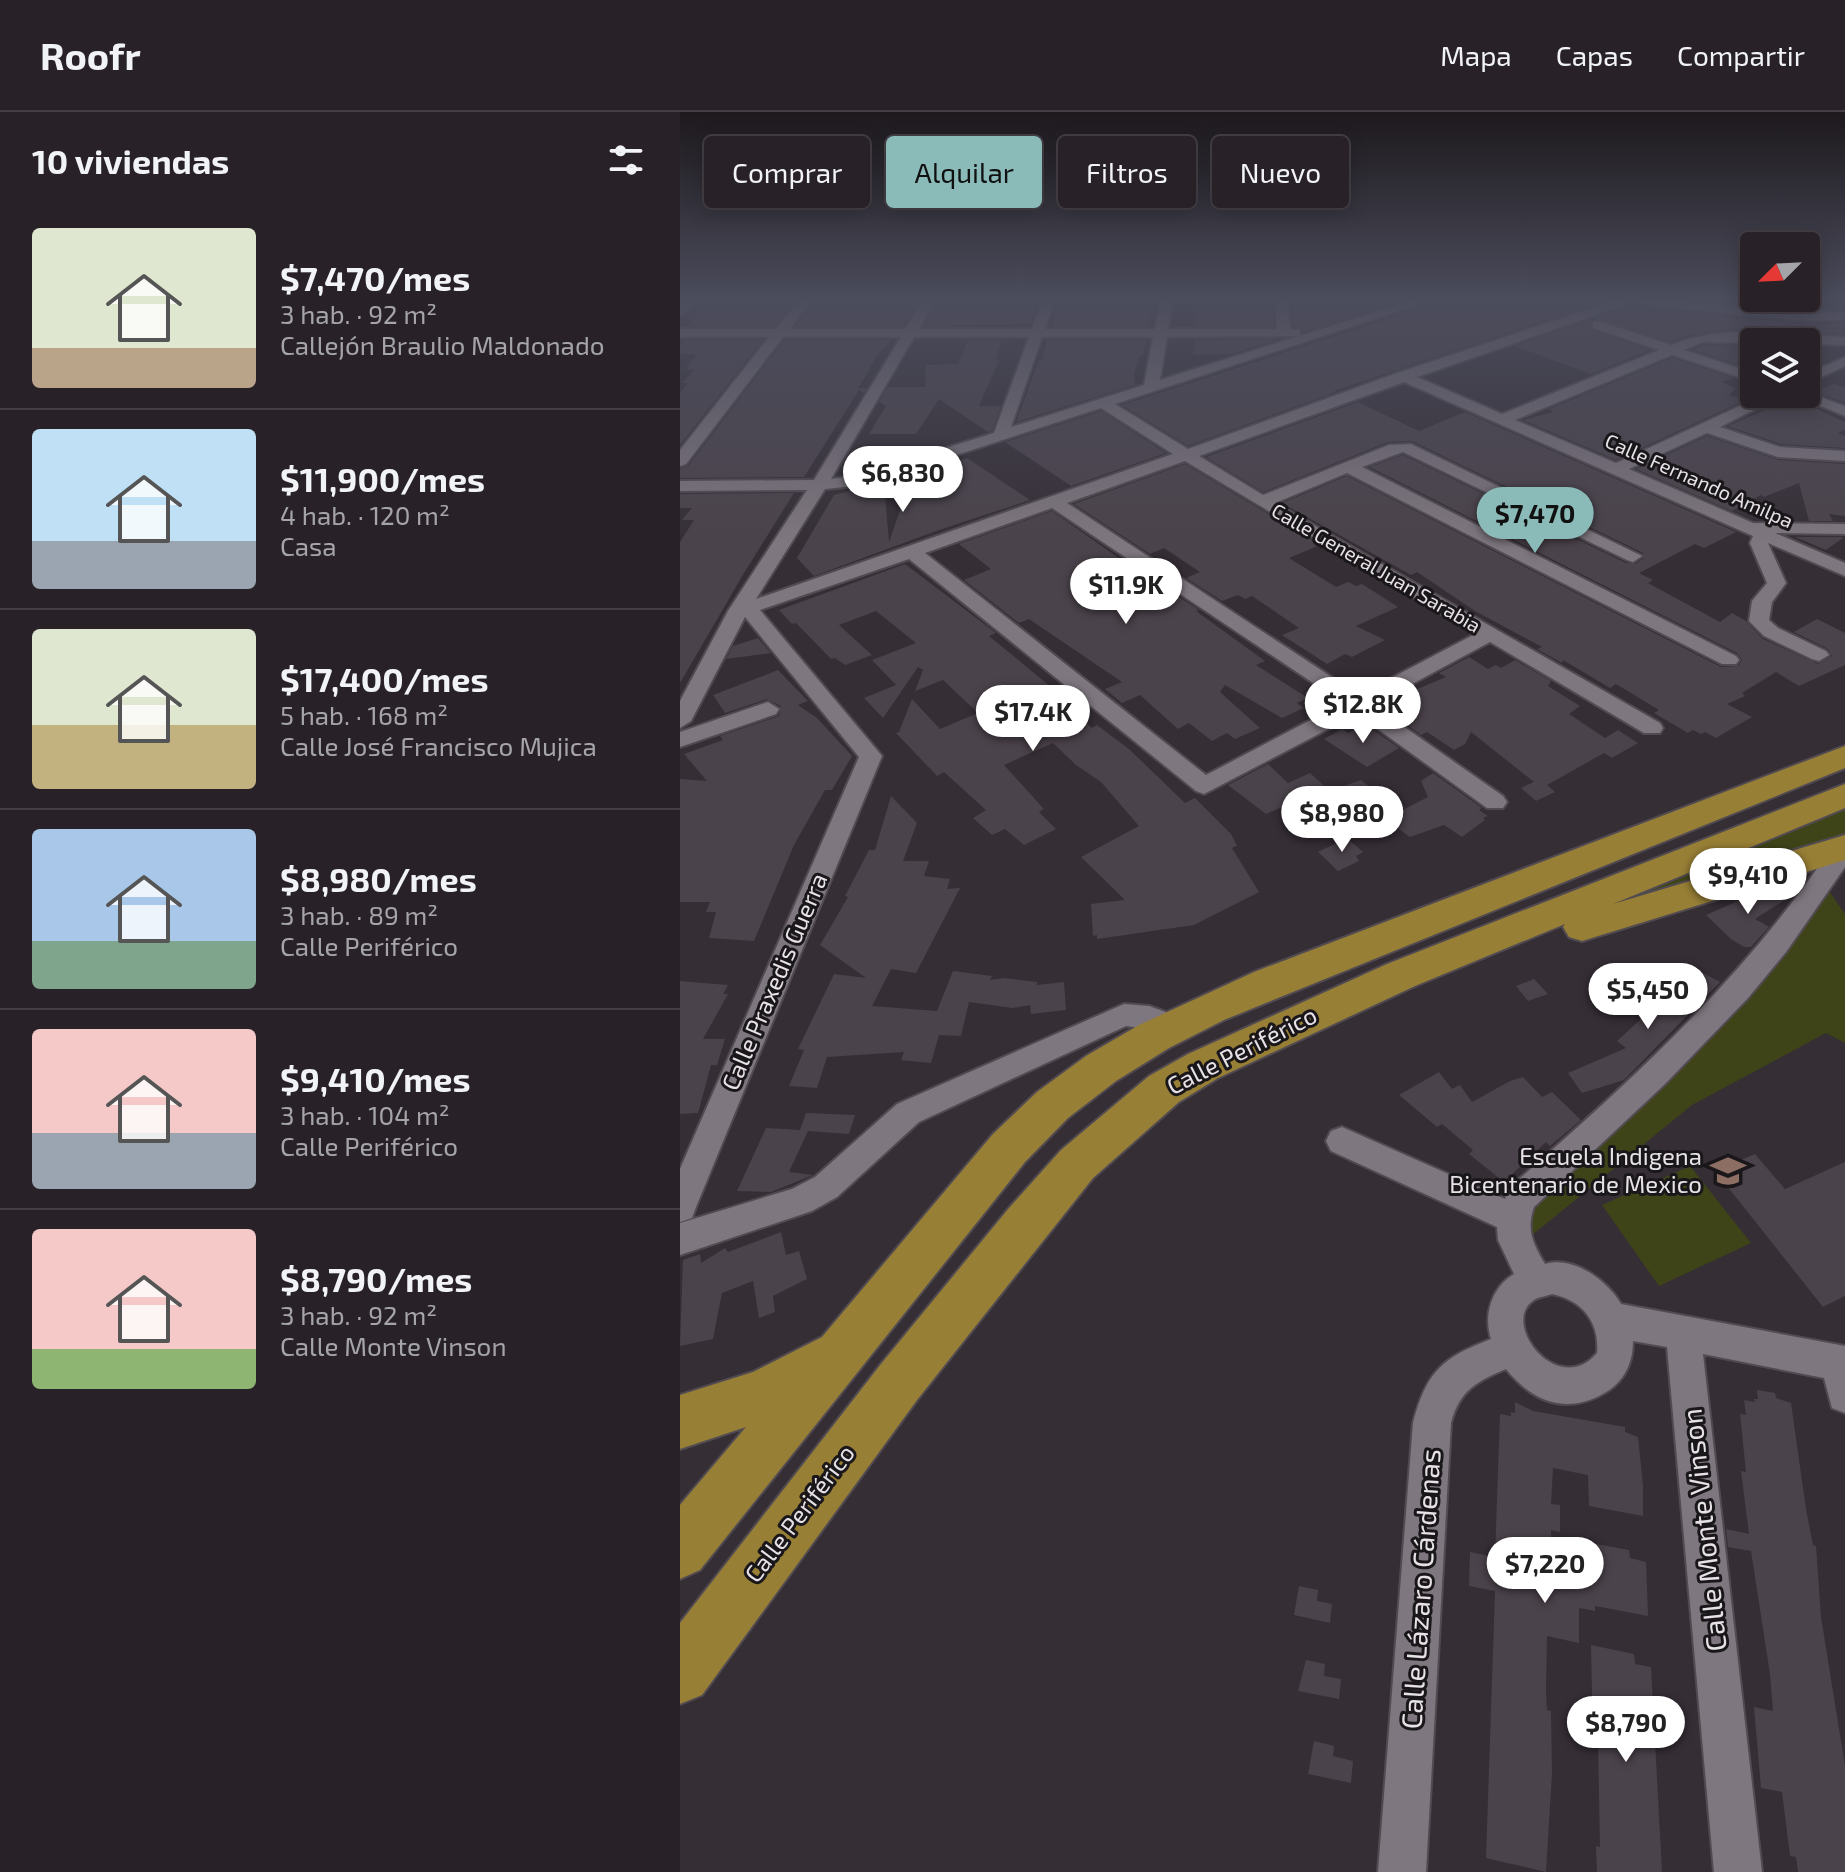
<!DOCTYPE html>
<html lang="es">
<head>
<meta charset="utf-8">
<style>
  body { margin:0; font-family:"Exo 2",sans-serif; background:#302a30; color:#f1f3f6; height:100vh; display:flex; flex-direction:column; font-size:30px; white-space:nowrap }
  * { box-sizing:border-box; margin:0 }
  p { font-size:26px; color:#a5a4a8 }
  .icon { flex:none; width:44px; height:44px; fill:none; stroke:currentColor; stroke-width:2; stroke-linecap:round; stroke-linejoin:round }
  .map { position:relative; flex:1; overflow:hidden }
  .details { display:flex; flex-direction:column; background:#282228; width:680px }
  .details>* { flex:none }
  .top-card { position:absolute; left:24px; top:24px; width:760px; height:72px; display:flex; gap:16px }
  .needle { width:52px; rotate:246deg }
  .controls { position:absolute; left:1060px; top:120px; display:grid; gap:16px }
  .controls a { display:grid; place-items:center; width:80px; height:80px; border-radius:8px; background:#282228; box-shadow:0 4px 20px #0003,0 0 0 2px #443f45; font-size:40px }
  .price { position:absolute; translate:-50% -68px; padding:0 18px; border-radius:28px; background:#fff; color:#222; font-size:26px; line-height:52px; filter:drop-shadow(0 2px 4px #0008) }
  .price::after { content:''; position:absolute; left:50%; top:48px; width:24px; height:18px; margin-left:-12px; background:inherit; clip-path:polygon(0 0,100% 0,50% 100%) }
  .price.selected { background:#8bbbb9; color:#111 }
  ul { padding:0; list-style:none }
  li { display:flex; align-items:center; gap:24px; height:200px; padding:0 32px }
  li+li { border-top:2px solid #443f45 }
  li span { display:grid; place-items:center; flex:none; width:224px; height:160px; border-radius:8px; color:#555 }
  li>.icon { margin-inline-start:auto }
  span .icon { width:96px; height:96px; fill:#fffc; stroke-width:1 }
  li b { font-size:34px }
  h2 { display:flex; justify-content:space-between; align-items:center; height:96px; padding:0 32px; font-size:34px }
  .chip { padding:0 28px; border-radius:8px; background:#282228; box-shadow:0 4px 20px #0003,0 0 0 2px #443f45; font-size:28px; line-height:72px }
  .chip.selected { background:#8bbbb9; color:#111 }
  header { display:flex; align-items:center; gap:48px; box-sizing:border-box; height:112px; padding:0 40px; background:#282228; border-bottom:2px solid #443f45 }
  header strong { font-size:38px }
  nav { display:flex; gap:44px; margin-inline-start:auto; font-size:28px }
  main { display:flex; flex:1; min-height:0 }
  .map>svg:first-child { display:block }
  .green { fill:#3f4418 }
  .building { fill:#4b434b }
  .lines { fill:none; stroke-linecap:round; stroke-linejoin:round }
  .minor-casing { stroke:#514b51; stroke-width:4 }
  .highway-casing { stroke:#514b51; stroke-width:4 }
  .minor { fill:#7f777f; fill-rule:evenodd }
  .highway { fill:#987f36; fill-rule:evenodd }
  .labels { text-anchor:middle; stroke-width:6; stroke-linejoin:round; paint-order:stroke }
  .far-street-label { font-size:20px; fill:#e7e2e7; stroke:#1a171a }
  .street-label { font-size:24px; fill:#e7e2e7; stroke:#1a171a }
  .poi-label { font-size:24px; fill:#e7e2e7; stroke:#1a171a; text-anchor:end }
  .near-street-label { font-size:28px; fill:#e7e2e7; stroke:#1a171a }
</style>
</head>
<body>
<header>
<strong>Roofr</strong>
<nav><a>Mapa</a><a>Capas</a><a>Compartir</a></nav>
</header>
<main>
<section class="details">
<h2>10 viviendas<svg class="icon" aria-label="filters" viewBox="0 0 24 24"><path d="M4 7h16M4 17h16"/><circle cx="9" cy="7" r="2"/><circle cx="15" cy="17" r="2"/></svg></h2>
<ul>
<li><span style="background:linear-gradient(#dfe7d0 75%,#b9a48a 0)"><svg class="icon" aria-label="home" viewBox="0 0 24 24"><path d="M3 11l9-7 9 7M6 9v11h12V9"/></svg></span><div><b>$7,470/mes</b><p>3 hab. · 92 m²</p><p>Callejón Braulio Maldonado</p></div></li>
<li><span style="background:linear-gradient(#bfe0f5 70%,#9aa5b1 0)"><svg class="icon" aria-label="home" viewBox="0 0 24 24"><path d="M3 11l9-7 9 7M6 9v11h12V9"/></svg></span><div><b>$11,900/mes</b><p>4 hab. · 120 m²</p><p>Casa</p></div></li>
<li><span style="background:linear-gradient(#dfe7d0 60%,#c2b280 0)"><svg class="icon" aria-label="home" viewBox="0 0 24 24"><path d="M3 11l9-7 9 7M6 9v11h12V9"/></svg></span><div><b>$17,400/mes</b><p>5 hab. · 168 m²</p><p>Calle José Francisco Mujica</p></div></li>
<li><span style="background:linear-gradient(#a9c7e8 70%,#7fa58c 0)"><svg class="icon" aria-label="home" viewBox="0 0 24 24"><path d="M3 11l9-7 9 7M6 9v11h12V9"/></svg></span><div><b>$8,980/mes</b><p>3 hab. · 89 m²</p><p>Calle Periférico</p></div></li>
<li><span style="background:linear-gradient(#f6c9c9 65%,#9aa5b1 0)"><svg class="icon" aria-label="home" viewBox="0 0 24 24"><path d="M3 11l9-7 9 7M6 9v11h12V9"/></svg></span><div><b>$9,410/mes</b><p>3 hab. · 104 m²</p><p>Calle Periférico</p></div></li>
<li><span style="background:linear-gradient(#f6c9c9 75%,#8fb573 0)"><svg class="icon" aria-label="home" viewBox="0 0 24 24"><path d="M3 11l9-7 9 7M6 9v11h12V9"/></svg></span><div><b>$8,790/mes</b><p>3 hab. · 92 m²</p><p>Calle Monte Vinson</p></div></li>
</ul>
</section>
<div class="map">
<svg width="1165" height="1760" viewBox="0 0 1165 1760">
  <rect width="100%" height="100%" fill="#352e35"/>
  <path class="green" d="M1165,695V722L893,808Z
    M1144,772L1165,802V931L1146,921L1012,993L851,1124L842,1085Z
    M1010,1054L1071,1131L979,1174L922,1093Z"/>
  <path class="building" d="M32,187H99L96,189H115L95,214H7Z
    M144,187H241L223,214H116L134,189Z
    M259,187H301L300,189H359L351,212L244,214Z
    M380,187H453V189H472L468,214H372Z
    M580,187H593L594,214H516L519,189Z
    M611,187H682L705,189L706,194L623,220L622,216L613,214Z
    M769,187H895L918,191L654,279L656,280L508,334L442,293Z
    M1007,187H1067L1092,189L1091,192L1106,195L1165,197L1125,198Z
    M953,194L1125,212L1165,211V222L1054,217L1011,223L991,230L914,207L942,197H951Z
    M912,207V219L970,238L911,262L835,234Z
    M599,227L551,242L513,243L515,228Z
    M5,228H83L0,333V281L8,271H2L14,258H7V254L18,242H0V234Z
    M104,228H211L197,244L178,276H187L184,281L179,278L124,365L0,366V357L8,354Z
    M288,228H321L316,248H319L299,294H321L312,319L308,320L259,287L236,322H189L206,294L199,290L208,275H245L246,253L278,252Z
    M367,228H466L463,243H460L454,262L455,273L336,310L359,248H362Z
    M1024,233L1074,234V239L1059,250L1074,258L1013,238Z
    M992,246L1053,266L1042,270L1056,276L1049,283L1065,288L936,348L843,308L873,300L869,297Z
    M1155,272L1165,276V291L1133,279Z
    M1113,286L1165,310V318L1158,321L1165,324V336L1101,332L1048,314Z
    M678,290L739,319L785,300L1056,420L1024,436L1015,432L959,461L973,468L968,471L1040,510L1052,501L1066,509L1083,527L1138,552L1152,544L1148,537L1114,520L1137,507L1165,521V553L1119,574L1096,560L1062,581L1065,584L1047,592L1072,605L1036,626L1025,620L1021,622L1013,618L1008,621L974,601L979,598L936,572L930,576L883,548L882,551L857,537L862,535L795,499L737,460L731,463L602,391L667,364L1041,555L1058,554L1062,548L1057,541L690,355L723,343L946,451L955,452L964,446L963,441L732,329L708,330L583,380L526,345Z
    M421,299L486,341L391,374L325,330Z
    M1027,324L1098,348L1165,352V404L1149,402L1153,409H1129L1119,371L1084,385L1081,383L1052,399L956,357Z
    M287,346L350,388L259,418L134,464L117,446L154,383L204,370L209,430L233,361Z
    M505,352L640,433L609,446L656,475L668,470L676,474L682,472L718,495L676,514L705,528L672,545L665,542L647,552L602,523L619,516L572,484L565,487L558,483L542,489L506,466L520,460L484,436L470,442L394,392Z
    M114,381L64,461L0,571V430L14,408H2L12,396H0V382Z
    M372,399L481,476L484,475L519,498L516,499L585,549L576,553L628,586L617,591L624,596L602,606L545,573L540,580L580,616L555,627L547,621L532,629L509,611L498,617L460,583L442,591L425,577L442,570L349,507L339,511L284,468L311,457L279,432Z
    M1115,425H1162L1163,426L1146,438Z
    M225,452L316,521L309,524L371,575L368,576L412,616L417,613L450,638L505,691L515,686L551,722L557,734L552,736L579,780L514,813L417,827V823L413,824L411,792L445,788L401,745L459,714L421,670L396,653L373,631L324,653L364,697L359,700L376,717L344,733L325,717L312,723L293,706L306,698L264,660L257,664L216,621L219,620L232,587L260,617L298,601L263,568L235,579L243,558L238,555L203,606L184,586L216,573L192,548L236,531L196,499L159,513L192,543L165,553L155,546L151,547L116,511L112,512L99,498Z
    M78,526L91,541L46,547L53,534Z
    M789,545L808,557L816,553L821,556L835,548L871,569L868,574L900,594L889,602L925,626L938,618L958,631L932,646L924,641L867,673L875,680L856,689L841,676L854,670L791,620L785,632L774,638L747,620L741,623L709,600L720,595L711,588L766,565L759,561Z
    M98,558L128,589L118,593L137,606L172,644L152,678H145L114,733L74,829L29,826L36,800H26L30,790H0V667L27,669L4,642L43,628L40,624L99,604L101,594L87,587L45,601L33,583Z
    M685,612L719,636L687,655L644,627L662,617L668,621Z
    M588,652L608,671L630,661L650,679L681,668L700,683L637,704L622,686L586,702L548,673Z
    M753,661L802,696L799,698L808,704L803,706L805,708L782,725L764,713L730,725L705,707L748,685L741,669Z
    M211,684L237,711L223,749H249L244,764L270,767L267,777L280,776L236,861L211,857L192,894L257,899L273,859L312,864L310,868L324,866L357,870V873L384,870L386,898L351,902L350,893L333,896L289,890L281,924L259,923L251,951L221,948L224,940L147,945L137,976L109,974L124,938L118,937L154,862L186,866L140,833L168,785L165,784L189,738H195Z
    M667,726L683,740L676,744L679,749L658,759L638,740Z
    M1095,773L1111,784L1075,807L1089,815L1071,835H1064L1051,827L1026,803Z
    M1010,854L1040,870L944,968L902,981L888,961L946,936L937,929L985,885L982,883L990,874L986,872L999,857L1005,860Z
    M854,867L868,882L848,889L836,874Z
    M0,869L48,873L43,882H48L23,927H45L37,953H31L18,1001L0,1002Z
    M759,960L772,977L780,973L792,990L830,969L843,965L862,985L872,980L901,1008L870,1034L866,1030L824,1070L789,1042L793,1038L762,1012L757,1015L719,983Z
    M126,1001L175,1003L169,1022L128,1019L109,1060L133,1063L91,1080L57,1079L86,1016L120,1018Z
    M1075,1042L1105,1077L1165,1050V1184L1143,1195L1035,1059Z
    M101,1120L106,1143L119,1139L127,1167L93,1184L95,1200L79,1206L73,1169L42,1181L33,1227L0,1234L3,1148L20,1142L21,1151L45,1136L48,1140Z
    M1077,1278L1095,1281L1096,1286L1111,1291L1126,1397L1133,1433L1136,1434L1141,1505L1165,1654V1760H1118L1116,1745L1110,1744L1102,1680L1081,1676L1074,1595L1093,1599L1090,1562L1071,1439L1048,1435L1046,1417L1069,1422L1061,1359L1066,1360L1060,1302L1066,1303L1064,1288L1075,1290L1074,1287H1078Z
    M835,1290L853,1299L945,1315V1320L958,1325L963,1373V1404L909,1394L908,1363L873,1356L871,1392L880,1393V1420L871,1418L872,1456L911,1463L910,1431L949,1438L950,1446L966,1450L968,1504L915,1494V1499L899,1496V1531L867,1524L866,1578L867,1598L871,1599L872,1661L866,1760L806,1746L815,1479L789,1474L790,1440L815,1445L820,1302L831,1304V1300L835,1301Z
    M619,1474L638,1478L637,1489L652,1492L650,1511L614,1503Z
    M911,1533L954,1542L955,1552L971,1555L982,1760H917L916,1734L920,1735L918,1629L913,1628Z
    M626,1548L645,1552L644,1564L661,1567L659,1587L618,1579Z
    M634,1629L654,1634L653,1644L673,1649L671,1671L628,1662Z"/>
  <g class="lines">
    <g class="minor-casing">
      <path id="minor" d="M6,187H19L0,204V193Z
        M120,187H132L110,217H225L244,187H256L239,217H352L363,187H375L365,217H475L481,187H493L488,217H597L596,187H608L610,217L620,218V224L737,187H755L435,292L508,337L717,261L939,187H981L1125,201L1165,200V208L1125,209L950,191L737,265L822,302L979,238L913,216V210L918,209L991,233C1045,211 1108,223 1165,225V233L1023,230L1004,238L1074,261V270L992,243L835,308L936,351L1086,282H1105L1040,315L1100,335L1165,339V349L1098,345L1027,321L949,357L1073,411L1165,412V422L1095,421L1165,451V464L1088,431L1106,471L1092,490L1089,508L1098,516L1146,539L1149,543L1139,549L1132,547L1084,524L1069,509L1072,489L1087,471L1070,431L1073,424L724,270L519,344L583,383L709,333L731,332L962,444L953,450L947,448L723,340L682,355L1056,544L1059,548L1056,552H1042L667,361L595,391L980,611L983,616L980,621H964L810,530L693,593L823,684L827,690L823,696H807L677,602L524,682L516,679L229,447L80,498L202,644L16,1095L12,1106L0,1110V1057L179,645L65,505L11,609L0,616V589L48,499L127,378L0,379V369L134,368L221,225H103L6,352L0,354V338L89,225H0V217H96ZM619,224L480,268L487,225ZM234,225H349L314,321L176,364L151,367ZM362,225H473L464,273L331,315ZM421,296L493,342L76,487L145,377L184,373ZM505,349L795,522L679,583L387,391ZM372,396L663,591L526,663L245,441Z
        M1165,245V254L1126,272V262Z
        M1126,280L1165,294V304L1112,282H1126Z
        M88,590L99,597L96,602L0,635V620Z
        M1165,726V755L1106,840L1068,886L985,972L854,1095C846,1118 853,1132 865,1152C893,1143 928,1169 941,1192L1165,1234V1301L1152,1296L1144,1266L1023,1242L1082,1760H1034L987,1235L953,1229C953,1254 942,1273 919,1284C882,1302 851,1288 826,1257C797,1269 779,1279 771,1311L746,1760H698L733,1311C747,1259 762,1246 811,1227C803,1203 812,1175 834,1162L818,1128L817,1115L651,1039L646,1029L651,1019L662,1015L825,1087L830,1075C952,968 1066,865 1156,729ZM872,1182C902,1188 920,1210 917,1241C878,1287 819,1211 854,1188C858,1185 867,1184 872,1182Z
        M444,892L469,894L502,906L506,914L502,922C486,927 465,916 446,914L239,1010L157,1085L132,1099L0,1143V1111L112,1077L135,1065L217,992Z"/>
    </g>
    <g class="highway-casing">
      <path id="highway" d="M1165,634V656L544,908L489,936L436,969L388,1006L345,1050L20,1458L0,1467V1393L66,1315L0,1337V1283L73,1260L142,1225L313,1022L357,980L406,944L459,913L574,860Z
        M1165,672V696L933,792L1165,723V748L902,829L889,825L883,815L885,812L735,874L538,966L499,990L413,1066L237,1288L22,1583L0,1592V1511L201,1252L329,1096L381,1038L469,964L508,942L707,852Z"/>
    </g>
    <use href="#minor" class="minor"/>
    <use href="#highway" class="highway"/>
  </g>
  <linearGradient id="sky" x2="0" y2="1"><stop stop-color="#1d191d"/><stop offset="0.43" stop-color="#4b4c5c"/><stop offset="1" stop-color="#4b4c5c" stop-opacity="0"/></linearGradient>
  <rect width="1165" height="433" fill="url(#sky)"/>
  <defs>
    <g id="school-bare" transform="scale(2.76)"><path d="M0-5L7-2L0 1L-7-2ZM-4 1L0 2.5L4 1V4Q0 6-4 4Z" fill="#8d6e63" stroke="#1a171a" stroke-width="2.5" paint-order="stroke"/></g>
  </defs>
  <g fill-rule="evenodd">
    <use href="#school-bare" x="1048" y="1059"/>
  </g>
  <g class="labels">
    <g class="far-street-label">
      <text transform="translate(1019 369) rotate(24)" y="7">Calle Fernando Amilpa</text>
      <text transform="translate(696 456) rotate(30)" y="7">Calle General Juan Sarabia</text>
    </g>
    <g class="street-label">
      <text transform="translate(95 870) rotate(-67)" y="8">Calle Praxedis Guerra</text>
      <text transform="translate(562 939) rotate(-27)" y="8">Calle Periférico</text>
      <text transform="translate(120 1402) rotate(-53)" y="8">Calle Periférico</text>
    </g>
    <g class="poi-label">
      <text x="1022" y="1053">Escuela Indigena<tspan x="1022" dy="28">Bicentenario de Mexico</tspan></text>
    </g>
    <g class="near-street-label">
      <text transform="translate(1024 1418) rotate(-96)" y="10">Calle Monte Vinson</text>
      <text transform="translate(741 1477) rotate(-86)" y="10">Calle Lázaro Cárdenas</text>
    </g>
  </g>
</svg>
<div class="controls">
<a><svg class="needle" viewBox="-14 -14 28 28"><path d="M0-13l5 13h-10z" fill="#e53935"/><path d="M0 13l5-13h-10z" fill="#a5a4a8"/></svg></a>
<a><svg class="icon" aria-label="layers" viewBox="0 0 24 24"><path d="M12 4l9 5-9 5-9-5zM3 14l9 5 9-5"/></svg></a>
</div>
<b class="price" style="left:223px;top:402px">$6,830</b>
<b class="price selected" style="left:855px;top:443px">$7,470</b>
<b class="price" style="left:446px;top:514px">$11.9K</b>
<b class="price" style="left:683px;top:633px">$12.8K</b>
<b class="price" style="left:353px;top:641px">$17.4K</b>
<b class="price" style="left:662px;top:742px">$8,980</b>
<b class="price" style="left:1068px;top:804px">$9,410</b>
<b class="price" style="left:968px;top:919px">$5,450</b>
<b class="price" style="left:865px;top:1493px">$7,220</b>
<b class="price" style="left:946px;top:1652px">$8,790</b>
<div class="top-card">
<a class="chip">Comprar</a>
<a class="chip selected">Alquilar</a>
<a class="chip">Filtros</a>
<a class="chip">Nuevo</a>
</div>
</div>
</main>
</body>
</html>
